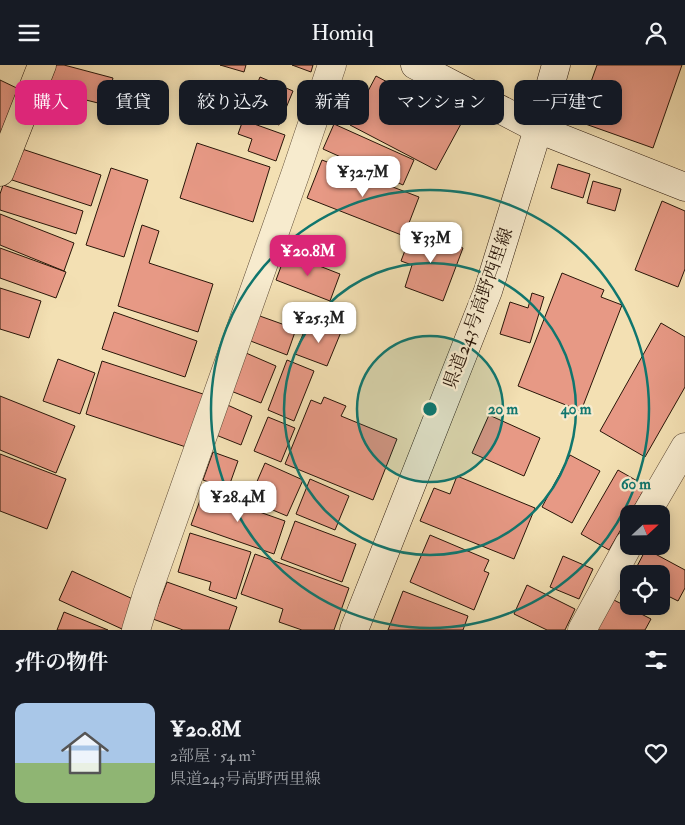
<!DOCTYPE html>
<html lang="ja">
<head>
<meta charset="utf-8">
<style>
  body { margin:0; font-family:"IM FELL Double Pica","Noto Serif JP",serif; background:#20242c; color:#f1f3f6; height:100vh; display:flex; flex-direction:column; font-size:19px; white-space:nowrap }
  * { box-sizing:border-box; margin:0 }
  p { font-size:16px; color:#9ea1a6 }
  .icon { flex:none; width:28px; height:28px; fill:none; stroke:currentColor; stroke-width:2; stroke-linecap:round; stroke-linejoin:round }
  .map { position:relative; height:565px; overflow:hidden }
  .sheet { display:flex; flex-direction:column; background:#171b24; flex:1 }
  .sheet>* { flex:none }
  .banner { position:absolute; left:15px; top:15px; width:655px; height:45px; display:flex; gap:10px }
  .needle { width:32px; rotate:68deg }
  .fabs { position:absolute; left:620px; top:440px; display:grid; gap:10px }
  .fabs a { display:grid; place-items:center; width:50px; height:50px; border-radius:10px; background:#171b24; box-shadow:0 2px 12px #0003; font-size:25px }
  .price { position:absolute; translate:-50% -42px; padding:0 11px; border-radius:10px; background:#fff; color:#222; font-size:16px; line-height:32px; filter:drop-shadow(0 1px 2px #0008) }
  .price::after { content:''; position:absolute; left:50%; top:30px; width:15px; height:11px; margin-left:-8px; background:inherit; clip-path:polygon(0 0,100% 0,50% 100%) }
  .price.active { background:#db2777; color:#fff }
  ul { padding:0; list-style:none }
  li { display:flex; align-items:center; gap:15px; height:125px; padding:0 15px }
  li span { display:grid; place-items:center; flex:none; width:140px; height:100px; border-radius:10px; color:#555 }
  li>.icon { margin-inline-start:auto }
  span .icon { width:60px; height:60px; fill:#fffc; stroke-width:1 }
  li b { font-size:21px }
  h2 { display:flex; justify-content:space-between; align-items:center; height:60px; padding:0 15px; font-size:21px }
  .chip { padding:0 18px; border-radius:10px; background:#171b24; box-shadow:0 2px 12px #0003; font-size:18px; line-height:45px }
  .chip.active { background:#db2777; color:#fff }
  header { display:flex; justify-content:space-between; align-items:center; height:65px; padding:0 15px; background:#171b24; font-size:22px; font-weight:600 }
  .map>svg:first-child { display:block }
  .building { fill:#e79985; stroke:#291609 }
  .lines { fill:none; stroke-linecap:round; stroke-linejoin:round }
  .street-casing { stroke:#5c4834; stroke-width:29 }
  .secondary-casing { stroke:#291609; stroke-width:29 }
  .primary-casing { stroke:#291609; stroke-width:29 }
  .street { stroke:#f7ebce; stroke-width:28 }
  .secondary { stroke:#f7ebce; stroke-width:28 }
  .primary { stroke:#f3e0b3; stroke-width:28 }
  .ring { fill:none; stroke:#0f766e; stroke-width:2.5 }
  .labels { text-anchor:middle; stroke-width:4.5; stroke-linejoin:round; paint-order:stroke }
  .street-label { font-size:18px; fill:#291609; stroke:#f7ebce }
  .centre { fill:#0f766e; stroke:#f7ebce; stroke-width:2.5 }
  .ring-label { font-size:15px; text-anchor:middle; font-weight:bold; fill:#0f766e; stroke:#f7ebce; stroke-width:4.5; stroke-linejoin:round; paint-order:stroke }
</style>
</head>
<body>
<header><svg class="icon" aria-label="menu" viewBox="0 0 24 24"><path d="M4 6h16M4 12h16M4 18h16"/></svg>Homiq<svg class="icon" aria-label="person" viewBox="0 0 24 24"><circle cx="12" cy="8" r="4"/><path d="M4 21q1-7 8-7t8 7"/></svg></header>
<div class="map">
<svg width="685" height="565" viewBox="0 0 685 565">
  <rect width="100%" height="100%" fill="#f3e0b3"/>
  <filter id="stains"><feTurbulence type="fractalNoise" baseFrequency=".004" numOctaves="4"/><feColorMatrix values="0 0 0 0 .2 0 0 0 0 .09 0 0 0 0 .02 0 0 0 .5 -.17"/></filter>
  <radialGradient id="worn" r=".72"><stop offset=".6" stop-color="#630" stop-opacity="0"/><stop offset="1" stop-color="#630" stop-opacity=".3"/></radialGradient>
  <path class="building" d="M52,0H64L113,13L106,40L46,25Z
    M220,0H246L244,7Z
    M292,0H313L311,7Z
    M597,0H682L653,83L577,56Z
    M376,11L462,57L436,105L350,60Z
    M260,12L293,26L279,60L246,46Z
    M0,15L25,27L5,70L0,68Z
    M243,55L285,70L276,96L248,86L252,74L238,69Z
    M334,59L414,95L403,120L323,84Z
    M197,78L270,102L253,157L180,133Z
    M19,83L101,110L91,141L9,114Z
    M322,95L419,132L404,171L307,133Z
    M558,99L590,109L583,133L551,123Z
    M111,103L148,115L124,192L86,180Z
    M593,116L621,124L615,146L587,138Z
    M3,120L83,146L76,169L0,145V129Z
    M662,136L685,146V204L678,222L635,205Z
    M0,149L74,178L64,206L0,180Z
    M142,160L159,166L149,198L213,219L198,267L118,241Z
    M413,164L463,183L443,236L405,222L412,200L401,196Z
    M0,183L66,207L56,233L0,213Z
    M286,188L340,209L330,236L276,215Z
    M562,208L604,225L601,232L622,240L581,346L518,321Z
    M0,223L41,236L29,273L0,264Z
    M532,228L544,232L530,278L500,269L510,237L528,243Z
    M114,247L197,276L185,312L102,284Z
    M257,250L296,264L287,290L248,275Z
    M319,258L341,267L327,301L295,289L305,264L315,268Z
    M661,258L685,272V322L645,392L600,366Z
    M246,288L276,301L261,338L231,326Z
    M58,294L95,308L80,349L43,336Z
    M287,295L314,306L294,356L268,345Z
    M102,296L206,330L189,383L86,349Z
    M0,331L75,361L56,408L0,385Z
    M324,332L346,341L341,351L397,374L373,435L285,399L311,335L321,339Z
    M223,338L252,351L241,380L211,368Z
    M489,350L540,373L524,411L472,388Z
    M268,352L295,363L281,397L254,386Z
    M213,387L238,396L228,424L203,415Z
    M0,389L66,414L47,464L0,446Z
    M570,390L600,406L572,458L542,442Z
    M265,398L303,415L287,451L249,435Z
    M618,405L646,421L609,485L581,469Z
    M457,411L535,443L514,494L420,456L434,423L450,429Z
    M310,414L349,431L335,465L296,449Z
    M203,427L285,456L274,489L191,460Z
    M295,456L356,479L342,517L281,494Z
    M190,468L251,487L236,534L209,525L211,517L178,507Z
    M430,470L489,495L484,506L489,508L474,545L410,517Z
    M646,484L685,505V523L678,536L666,530L661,540V509H633Z
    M255,489L349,523L334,565H302L279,557L283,544L241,529Z
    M563,491L593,504L579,534L550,522Z
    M72,506L135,535L122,564L59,535Z
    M167,517L237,542L229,565H183L153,554Z
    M527,520L575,544L565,565H547L514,549Z
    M403,526L468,551L463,565H388Z
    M610,533L651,554L645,565H595Z
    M64,547L108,565H57Z"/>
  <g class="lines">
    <g class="street-casing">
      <path id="street" d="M646,449L685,382
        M136,565L147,529L296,107L332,0
        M582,565L629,479"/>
    </g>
    <g class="secondary-casing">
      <path id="secondary" d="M415,0L538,64L685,122
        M354,565L488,226L538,64L556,0"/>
    </g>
    <g class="primary-casing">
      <path id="primary" d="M0,107L42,0"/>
    </g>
    <use href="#street" class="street"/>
    <use href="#secondary" class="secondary"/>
    <use href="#primary" class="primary"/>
  </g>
  <circle cx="430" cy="344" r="73" fill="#0f766e" fill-opacity=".12"/>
  <g class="ring">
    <circle cx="430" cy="344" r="73"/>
    <circle cx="430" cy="344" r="146"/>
    <circle cx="430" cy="344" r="219"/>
  </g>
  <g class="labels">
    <g class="street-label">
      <text transform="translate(478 243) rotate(-70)" y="6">県道243号高野西里線</text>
    </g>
  </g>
  <circle cx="430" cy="344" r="8" class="centre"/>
  <g class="ring-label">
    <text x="503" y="349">20 m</text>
    <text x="576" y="349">40 m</text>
    <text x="636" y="424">60 m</text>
  </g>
  <rect width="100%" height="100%" filter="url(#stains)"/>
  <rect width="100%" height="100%" fill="url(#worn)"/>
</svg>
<div class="fabs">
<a><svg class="needle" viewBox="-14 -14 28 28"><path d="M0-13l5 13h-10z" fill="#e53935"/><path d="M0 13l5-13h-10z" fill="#9ea1a6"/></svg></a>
<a><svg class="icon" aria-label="locate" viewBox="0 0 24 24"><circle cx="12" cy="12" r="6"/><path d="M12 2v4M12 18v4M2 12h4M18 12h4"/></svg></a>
</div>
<b class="price" style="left:363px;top:133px">¥32.7M</b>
<b class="price" style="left:431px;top:199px">¥33M</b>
<b class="price active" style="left:308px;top:212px">¥20.8M</b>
<b class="price" style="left:319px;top:279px">¥25.3M</b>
<b class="price" style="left:238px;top:458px">¥28.4M</b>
<div class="banner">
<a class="chip active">購入</a>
<a class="chip">賃貸</a>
<a class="chip">絞り込み</a>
<a class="chip">新着</a>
<a class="chip">マンション</a>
<a class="chip">一戸建て</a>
</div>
</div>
<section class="sheet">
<h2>5件の物件<svg class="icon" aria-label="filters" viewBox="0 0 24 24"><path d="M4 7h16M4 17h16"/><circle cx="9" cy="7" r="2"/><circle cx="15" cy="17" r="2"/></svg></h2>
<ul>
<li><span style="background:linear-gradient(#a9c7e8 60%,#8fb573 0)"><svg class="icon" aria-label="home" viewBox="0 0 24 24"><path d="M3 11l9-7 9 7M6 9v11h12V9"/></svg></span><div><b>¥20.8M</b><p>2部屋 · 54 m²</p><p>県道243号高野西里線</p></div><svg class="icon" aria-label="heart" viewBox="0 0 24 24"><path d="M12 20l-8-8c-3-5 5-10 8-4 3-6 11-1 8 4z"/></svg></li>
</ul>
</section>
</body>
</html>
